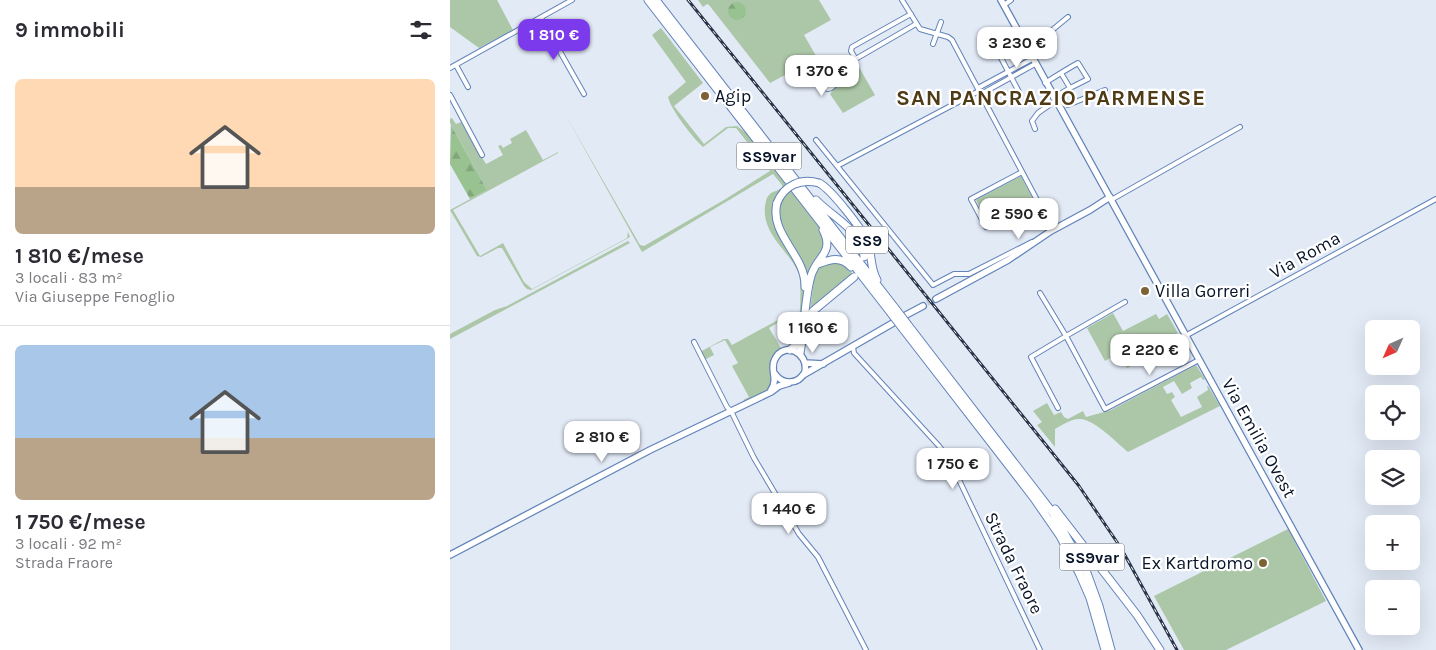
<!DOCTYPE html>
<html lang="it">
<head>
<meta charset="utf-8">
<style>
  body { margin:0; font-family:Karla,sans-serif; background:#f2f2f3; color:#2b2b33; height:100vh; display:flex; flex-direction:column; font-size:19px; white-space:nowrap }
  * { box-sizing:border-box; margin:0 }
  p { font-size:16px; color:#7c7c81 }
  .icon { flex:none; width:28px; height:28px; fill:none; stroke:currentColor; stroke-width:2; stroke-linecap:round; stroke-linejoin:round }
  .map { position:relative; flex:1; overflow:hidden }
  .panel { display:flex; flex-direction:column; background:#fff; width:450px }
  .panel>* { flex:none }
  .needle { width:32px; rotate:225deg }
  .controls { position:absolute; left:915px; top:320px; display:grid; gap:10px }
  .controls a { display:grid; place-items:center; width:55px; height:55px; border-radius:8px; background:#fff; box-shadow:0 5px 20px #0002; font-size:25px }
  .price { position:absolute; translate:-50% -42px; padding:0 11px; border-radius:10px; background:#fff; color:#222; font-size:16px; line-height:32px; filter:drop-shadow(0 1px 2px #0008) }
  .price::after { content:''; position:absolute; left:50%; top:30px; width:15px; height:11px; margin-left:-8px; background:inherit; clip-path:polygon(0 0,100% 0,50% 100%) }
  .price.active { background:#7c3aed; color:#fff }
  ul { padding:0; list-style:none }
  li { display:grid; align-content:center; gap:10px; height:265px; padding:0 15px }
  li+li { border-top:1px solid #e1e1e2 }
  li span { display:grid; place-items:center; height:155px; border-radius:8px; color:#555 }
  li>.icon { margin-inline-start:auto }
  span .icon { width:90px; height:90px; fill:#fffc; stroke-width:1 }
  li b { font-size:21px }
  h2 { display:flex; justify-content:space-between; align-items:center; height:60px; padding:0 15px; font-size:21px }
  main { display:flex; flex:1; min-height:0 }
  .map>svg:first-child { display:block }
  .green { fill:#acc7a7 }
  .forest { fill:url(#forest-firs) }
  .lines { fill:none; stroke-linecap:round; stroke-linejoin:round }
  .secondary-tunnel { stroke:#c1cad7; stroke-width:5.5; stroke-dasharray:5.5 3; stroke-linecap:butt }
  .street-casing { stroke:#6283b9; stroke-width:6 }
  .secondary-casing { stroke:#6283b9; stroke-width:8 }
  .highway-casing { stroke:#6283b9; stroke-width:9 }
  .street { stroke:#fff; stroke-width:4 }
  .secondary { stroke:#fff; stroke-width:5.5 }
  .highway { stroke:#fff; stroke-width:7 }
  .rail-casing { stroke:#283347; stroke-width:3 }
  .rail { stroke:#fff; stroke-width:1; stroke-dasharray:4; stroke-linecap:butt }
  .highway-bridge-casing { stroke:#6283b9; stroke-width:9; stroke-linecap:butt }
  .highway-bridge { stroke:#fff; stroke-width:7 }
  .poi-dot { fill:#7c6234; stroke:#fff; stroke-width:2 }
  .labels { text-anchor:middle; stroke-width:4.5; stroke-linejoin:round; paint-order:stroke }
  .shield { fill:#fff; stroke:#515a68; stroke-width:1 }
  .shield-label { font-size:16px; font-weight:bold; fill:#071328 }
  .poi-label { font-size:18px; fill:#071328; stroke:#fff; text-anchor:start }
  .street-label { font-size:18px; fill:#071328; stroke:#fff }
  .district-label { font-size:22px; font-weight:bold; letter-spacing:1px; fill:#4f3b16; stroke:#fff }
</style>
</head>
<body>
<main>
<section class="panel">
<h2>9 immobili<svg class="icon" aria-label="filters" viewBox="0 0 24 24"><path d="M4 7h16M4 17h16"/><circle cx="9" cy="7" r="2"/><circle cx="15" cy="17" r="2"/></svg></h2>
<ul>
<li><span style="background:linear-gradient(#ffd9b3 70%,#b9a48a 0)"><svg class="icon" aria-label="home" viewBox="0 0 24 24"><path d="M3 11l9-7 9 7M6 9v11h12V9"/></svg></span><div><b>1 810 €/mese</b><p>3 locali · 83 m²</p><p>Via Giuseppe Fenoglio</p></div></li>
<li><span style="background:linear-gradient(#a9c7e8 60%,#b9a48a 0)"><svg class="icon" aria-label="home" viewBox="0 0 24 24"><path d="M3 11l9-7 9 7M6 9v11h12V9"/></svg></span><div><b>1 750 €/mese</b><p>3 locali · 92 m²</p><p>Strada Fraore</p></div></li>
</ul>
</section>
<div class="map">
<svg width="986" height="650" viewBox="0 0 986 650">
  <defs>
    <pattern id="forest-firs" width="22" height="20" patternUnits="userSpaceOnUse" patternTransform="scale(1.25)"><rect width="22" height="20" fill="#98c290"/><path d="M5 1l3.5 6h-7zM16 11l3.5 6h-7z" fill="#82a67c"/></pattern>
  </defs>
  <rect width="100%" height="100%" fill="#e2eaf6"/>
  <path class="green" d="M0,0H47L63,30L29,48L0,27Z
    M248,0H369L381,20L354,35L376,73L362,80L354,65L320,83L259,5L257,4L253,7Z
    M211,28L253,83L224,106L254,144L276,127L287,126L295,132L337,185L323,212L347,261L354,287L350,336L347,344L326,353L323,377L319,390L295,402L293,400L299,397L282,366L288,363L275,340L260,347L264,355L254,360L250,352L274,339H278L282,345L339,314V316L319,328L331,348C336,347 341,347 345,342C350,336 352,282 349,274C339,250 312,235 315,206C316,202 316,198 319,195C322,191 328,191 332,188V185L323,174L192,252L115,114L190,245L194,246L274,200L320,171L286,128H278L253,147C243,138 221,110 218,97L236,82L202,35Z
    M406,62L425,95L393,113L380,94L386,86L389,72Z
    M2,118L6,124L11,122L36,164L53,155L48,146L51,145L53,148L62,143L60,139L76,130L93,160L108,152V153L3,210L30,256L53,243L74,282L82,289L177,238L178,232L180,237L81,290L77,289L74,286L52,248H48L31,257L27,256L0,210L37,190L0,123V119Z
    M571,176L583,199L537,223L526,200Z
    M340,189L371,230L375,248L358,276C351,255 320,224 330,202C332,198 337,193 340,189Z
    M178,241L180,243L0,339V334L45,310L57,306Z
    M387,261L402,270L401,273L403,275L360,311L365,272L372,265Z
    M663,313L673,331L706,314L709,319L717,314L728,333L702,347L697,339L681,347L689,362L677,368L669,353L655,361L637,328Z
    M746,365L755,379L753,380L751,377L740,383L742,388L732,394L724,381L713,387L717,394L722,392L725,397L721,400L731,417L752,407L747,397L758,390L757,386H758L770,406L678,452C666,442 646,421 631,419C622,418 612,425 605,429V447L587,425L592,422L583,411L597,403L604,415L611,412L614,417L618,419L633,411L636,417L661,410Z
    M838,529L876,601L776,650H734L704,596Z"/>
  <path class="forest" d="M278 11a9 9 0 1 1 18 0a9 9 0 1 1-18 0Z
    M1,125L37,190L20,199L0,164Z"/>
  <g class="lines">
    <path class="secondary-tunnel" d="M477,303L486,299"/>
    <g class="street-casing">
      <path id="street" d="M452,0L470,29L498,37L502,40L603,230
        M554,5L561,0
        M91,18L134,94
        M483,44L491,22
        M578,50L618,17
        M549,54L569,92
        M405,58L401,51L402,47L461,14
        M6,65L18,87
        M0,68L122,0
        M378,75L466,24
        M371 82a7 7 0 1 1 14 0a7 7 0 1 1-14 0Z
        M595,83C606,76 617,69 628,63L638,79L620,88L611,73
        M528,88L582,59
        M531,94L585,64
        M0,95L32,155
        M603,98L620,88
        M618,105L655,90
        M585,129L582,121L588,113L605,101
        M366,140L483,285L504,274H519L582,242
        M387,166L529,91
        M572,172L521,199L536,227L587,200
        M661,200L790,127
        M590,293L616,336L675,302
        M737,335L986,199
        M244,342L277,407L281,411L304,458L349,534L368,557L416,650
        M403,347L404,353L489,446L501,463L590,650
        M608,408L581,357L616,336L655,409L749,360"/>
    </g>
    <g class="secondary-casing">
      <path id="secondary" d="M551,0L909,650
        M486,299L558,260L601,231L640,210L660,197
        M456,315L473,306
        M355,363L373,364
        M353,375L443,323
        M321,390C329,378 319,369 325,359C334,341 359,352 355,372C348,385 333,385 325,374
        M0,555L200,450L321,392L329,386L339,383"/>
    </g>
    <g class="highway-casing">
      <path id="highway" d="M198,0L440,312
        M206,0L445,308
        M369,183C381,189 413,230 418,243C422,255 420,268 427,280
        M366,200C382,217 413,231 414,257
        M327,203C319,235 356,255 355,287
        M368,264C381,259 391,256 401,267
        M355,322L363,311L404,277
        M458,325L603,513L637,573L649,606L661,650
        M453,329L583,497L610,536L630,575L640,598L655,650
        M340,350L352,339
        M350,353C355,328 354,301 361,276C366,257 385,253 373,230
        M605,509L687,615L710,650"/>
    </g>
    <use href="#street" class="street"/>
    <use href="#secondary" class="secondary"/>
    <use href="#highway" class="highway"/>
    <g class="rail-casing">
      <path id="rail" d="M238,0L629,486L671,548L727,650"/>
    </g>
    <use href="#rail" class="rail"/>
    <g class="highway-bridge-casing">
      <path id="highway-bridge" d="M327,203C334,185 351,178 369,183
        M445,308L458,325
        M440,312L453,329"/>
    </g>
    <use href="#highway-bridge" class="highway-bridge"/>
  </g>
  <g class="poi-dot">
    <circle cx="255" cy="96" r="5"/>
    <circle cx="695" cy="291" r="5"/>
    <circle cx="813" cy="563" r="5"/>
  </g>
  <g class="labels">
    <g class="shield">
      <rect x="286.5" y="142.5" width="65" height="27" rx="4"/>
      <rect x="396" y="226.5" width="42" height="27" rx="4"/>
      <rect x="609.5" y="543.5" width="65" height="27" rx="4"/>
    </g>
    <g class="shield-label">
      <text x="319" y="162">SS9var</text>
      <text x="417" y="246">SS9</text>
      <text x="642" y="563">SS9var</text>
    </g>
    <g class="poi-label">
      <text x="265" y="102">Agip</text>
      <text x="705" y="297">Villa Gorreri</text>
      <text x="803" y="569" text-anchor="end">Ex Kartdromo</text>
    </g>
    <g class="street-label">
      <text transform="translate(855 255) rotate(-29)" y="6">Via Roma</text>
      <text transform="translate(809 438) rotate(61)" y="6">Via Emilia Ovest</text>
      <text transform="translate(564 563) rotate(64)" y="6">Strada Fraore</text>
    </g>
    <g class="district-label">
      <text x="601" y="105">SAN PANCRAZIO PARMENSE</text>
    </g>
  </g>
</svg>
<div class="controls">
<a><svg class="needle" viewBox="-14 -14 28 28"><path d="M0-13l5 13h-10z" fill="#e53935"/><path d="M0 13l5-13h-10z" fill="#7c7c81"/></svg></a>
<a><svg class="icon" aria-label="locate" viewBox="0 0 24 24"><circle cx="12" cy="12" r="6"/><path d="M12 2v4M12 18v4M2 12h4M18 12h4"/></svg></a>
<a><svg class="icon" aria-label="layers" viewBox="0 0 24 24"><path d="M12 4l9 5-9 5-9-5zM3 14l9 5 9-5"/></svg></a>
<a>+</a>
<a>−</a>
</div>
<b class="price active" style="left:104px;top:61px">1 810 €</b>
<b class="price" style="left:567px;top:69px">3 230 €</b>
<b class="price" style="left:372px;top:97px">1 370 €</b>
<b class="price" style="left:569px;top:240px">2 590 €</b>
<b class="price" style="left:363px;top:354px">1 160 €</b>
<b class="price" style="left:700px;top:376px">2 220 €</b>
<b class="price" style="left:152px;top:463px">2 810 €</b>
<b class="price" style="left:503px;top:490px">1 750 €</b>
<b class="price" style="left:339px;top:535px">1 440 €</b>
</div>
</main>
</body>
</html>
